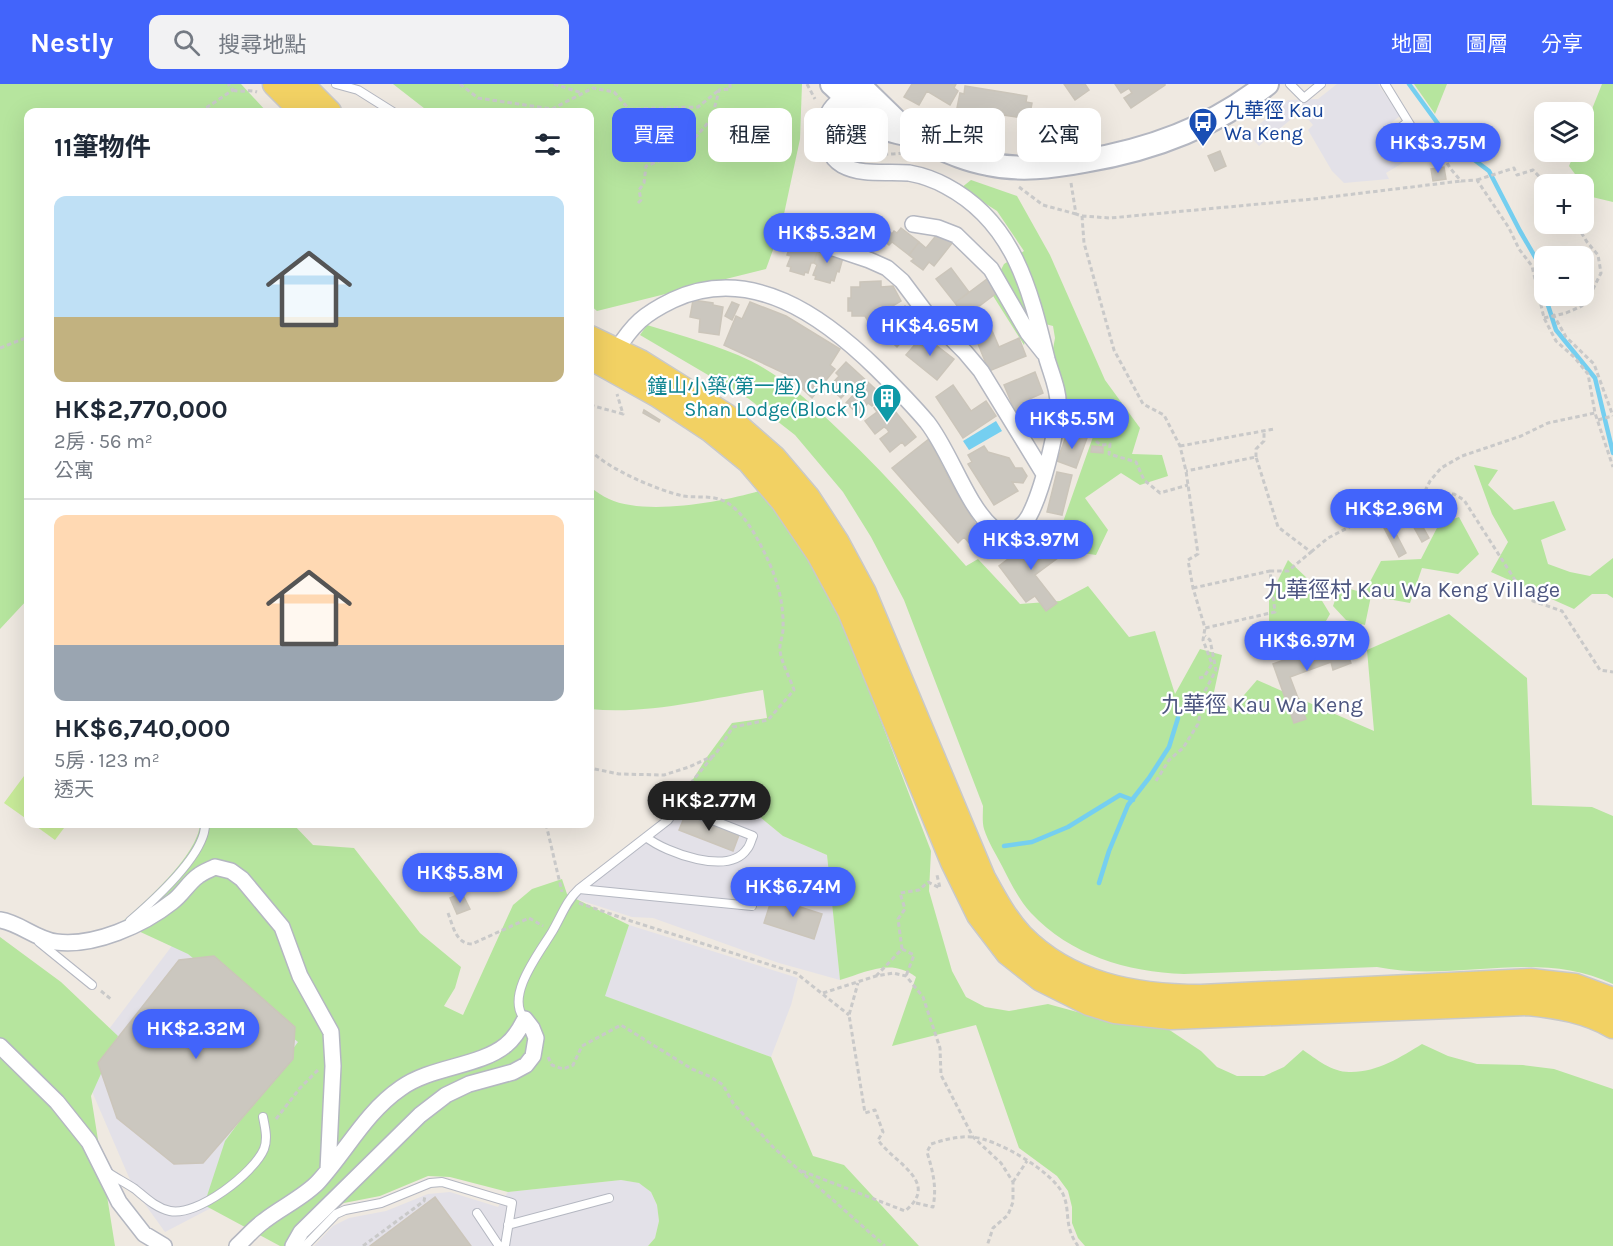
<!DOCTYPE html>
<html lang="zh-TW">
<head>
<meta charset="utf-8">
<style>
  body { margin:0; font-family:Karla,"Noto Sans TC",sans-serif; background:#f2f2f3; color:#1f2937; height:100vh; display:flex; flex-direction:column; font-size:22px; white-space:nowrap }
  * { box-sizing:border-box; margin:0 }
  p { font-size:20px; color:#747a83 }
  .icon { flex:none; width:33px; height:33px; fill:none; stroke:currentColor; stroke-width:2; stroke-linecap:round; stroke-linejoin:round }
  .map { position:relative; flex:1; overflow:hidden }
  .drawer { position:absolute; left:24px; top:24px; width:570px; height:720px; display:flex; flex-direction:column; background:#fff; border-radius:12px; box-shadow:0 6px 24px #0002 }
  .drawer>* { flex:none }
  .hud { position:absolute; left:612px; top:24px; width:570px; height:54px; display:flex; gap:12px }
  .controls { position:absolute; left:1534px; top:18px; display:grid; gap:12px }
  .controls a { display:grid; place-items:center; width:60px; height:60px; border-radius:12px; background:#fff; box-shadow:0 6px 24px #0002; font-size:30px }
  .price { position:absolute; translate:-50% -51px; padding:0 14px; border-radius:21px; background:#4264fb; color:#fff; font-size:20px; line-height:39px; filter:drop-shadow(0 2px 3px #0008) }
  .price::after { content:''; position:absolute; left:50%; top:36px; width:18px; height:14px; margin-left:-9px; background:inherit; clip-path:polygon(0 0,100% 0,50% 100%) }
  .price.active { background:#222; color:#fff }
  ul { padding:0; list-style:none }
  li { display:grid; align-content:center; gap:12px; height:318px; padding:0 30px }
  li+li { border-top:2px solid #e0e1e3 }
  li span { display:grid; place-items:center; height:186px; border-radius:12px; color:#555 }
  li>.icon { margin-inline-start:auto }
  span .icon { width:108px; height:108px; fill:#fffc; stroke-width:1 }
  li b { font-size:26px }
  h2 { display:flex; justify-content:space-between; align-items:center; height:72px; padding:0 30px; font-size:26px }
  .tag { padding:0 21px; border-radius:12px; background:#fff; box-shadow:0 6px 24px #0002; font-size:21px; line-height:54px }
  .tag.active { background:#4264fb; color:#fff }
  header { display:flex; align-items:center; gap:36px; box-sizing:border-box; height:84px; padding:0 30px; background:#4264fb; color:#fff }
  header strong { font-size:28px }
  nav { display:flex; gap:33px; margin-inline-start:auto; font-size:21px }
  .search { width:420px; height:54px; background:#f2f2f3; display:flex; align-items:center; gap:15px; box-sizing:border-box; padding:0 21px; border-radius:12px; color:#747a83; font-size:22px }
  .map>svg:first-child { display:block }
  .industrial { fill:#e3e1e8 }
  .green { fill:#b6e59e }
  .pitch { fill:#c9ec9a }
  .water { fill:#75cff0 }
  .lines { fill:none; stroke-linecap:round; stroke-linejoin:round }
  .stream { stroke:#75cff0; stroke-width:4.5 }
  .building { fill:#cbc7bf; stroke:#cbc5ba; stroke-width:1.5 }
  .service-casing { stroke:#b4b7c1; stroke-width:10 }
  .minor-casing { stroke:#b4b7c1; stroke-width:18 }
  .secondary-casing { stroke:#b4b7c1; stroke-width:26 }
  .primary-casing { stroke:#c9c9c9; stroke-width:27 }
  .path { stroke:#c9c9c9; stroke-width:3; stroke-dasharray:4.5 3; stroke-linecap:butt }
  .service { stroke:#fff; stroke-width:8 }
  .minor { stroke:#fff; stroke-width:15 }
  .secondary { stroke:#fff; stroke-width:22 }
  .primary { stroke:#f2d163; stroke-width:24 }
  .labels { text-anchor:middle; stroke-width:4.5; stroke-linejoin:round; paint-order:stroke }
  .transit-label { font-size:20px; fill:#164399; stroke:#fff; text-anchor:start }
  .culture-label { font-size:20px; fill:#0d838f; stroke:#fff; text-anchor:end }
  .quarter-label { font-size:22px; fill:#4d5680; stroke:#fff }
</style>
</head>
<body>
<header>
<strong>Nestly</strong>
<div class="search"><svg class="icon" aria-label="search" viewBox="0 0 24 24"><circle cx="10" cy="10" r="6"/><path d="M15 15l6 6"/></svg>搜尋地點</div>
<nav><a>地圖</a><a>圖層</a><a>分享</a></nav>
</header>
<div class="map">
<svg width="1613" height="1162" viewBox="0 0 1613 1162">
  <rect width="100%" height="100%" fill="#efe9e1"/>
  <path class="industrial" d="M1337,0H1378L1400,32L1384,44L1406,77L1386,89L1389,95L1344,99L1332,87L1308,46L1313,41L1301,27L1259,62L1248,50L1288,16L1318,15Z
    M680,716L749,724L783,752L827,771L840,896L779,879L653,834L632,833L573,814L567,810L664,733Z
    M629,841L798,894L791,921L771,973L604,912Z
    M187,842L319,951L276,1090L165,1148L134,1105L81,982Z
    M621,1096L640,1099L651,1108L657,1121L659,1137L655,1154L648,1162H314L333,1142L349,1134L386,1127L428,1110L450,1108L498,1123L508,1108Z"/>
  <path class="green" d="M0,0H241L267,28H28V515L0,545Z
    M393,0H802L800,55L781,144L766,185L597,227L590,221V28H429Z
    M1414,0H1447L1435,30Z
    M1602,0H1613V118L1592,113L1569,82L1575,68H1584V45Z
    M971,96L1017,112L1050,171L1105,296L1140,344L1132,370L1162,371L1168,392L1140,401L1121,389L1085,414L1108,446L1096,471L1069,467L1051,438H1063L1094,350L1050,326L1047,298L1055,254L1053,242L1030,236L1024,261L990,207L1004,180L1024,167L997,127L961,104Z
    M647,241C682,252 718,261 751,277C785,294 814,322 841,348C886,390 925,436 966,482L978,475L1020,520L1060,517L1088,502L1129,553L1155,547L1175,610L1200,565L1222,571L1214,608L1232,625L1257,596L1374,647L1367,566L1449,530L1527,594L1532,721L1592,723L1613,732V900C1538,864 1455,899 1377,883L1184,890C1127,888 1070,871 1031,829C1019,816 1010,798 1002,782C996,770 988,758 984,745C982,738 983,729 983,722L904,516L871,453L843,408L795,351L749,315L640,251Z
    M1474,381L1498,386L1488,401L1514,426L1554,417L1566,446L1541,456L1548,480L1570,488L1590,492L1613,474V514L1607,510H1592L1574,525L1491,488L1508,458L1492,430Z
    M590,403C596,407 602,412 609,415C645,432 722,418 759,407L785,435L817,484L842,536L931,767L929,807L952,887L966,913L985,923L1009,927L1048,920L1121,940L1165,943L1201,967L1217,983L1237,992H1264L1284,983L1303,966C1316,975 1332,988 1349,988C1376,989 1401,973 1422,960L1448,972L1477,980L1523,981L1554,985L1613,1005V1162H1085L1078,1154L1072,1139V1123L1068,1107L1057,1092L1019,1064L976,941L892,962L916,893C891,874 867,888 840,896L827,771L783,752L749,724L680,716L707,673L732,639L767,634L763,606C708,615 646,631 590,625Z
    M1459,433L1479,470L1458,490L1422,484L1410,519L1371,512L1365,541L1346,536L1333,522L1340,502L1364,509L1381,477L1421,475L1439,440Z
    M1288,476L1310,497L1330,530L1311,563L1293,559L1269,542V514Z
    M200,740H293L313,761L354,764L420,849L461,883L455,904L444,922L463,931L513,821L532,805L562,795L567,810L570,812L629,841L605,912L771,973L813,1072L844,1081L919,1162H648L655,1154L659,1137L657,1121L651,1108L639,1099L621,1096L508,1108L450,1093L428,1092L380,1112L344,1119L326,1128L293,1162H280L204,1121L225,1057L298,958L188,870L121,839C144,819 198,771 200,740Z
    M0,853L61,898L118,952L91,1012L115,1162H0Z"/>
  <path class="pitch" d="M24,692L28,695V736L4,719Z
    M33,740H67L55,756Z"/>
  <path class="water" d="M996,337L1002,347L969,366L963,357Z"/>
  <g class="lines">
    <path class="stream" d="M1409,0L1452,59L1489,87L1520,147L1538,178L1545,211
      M1545,212L1556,246L1595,294L1613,369
      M1004,762L1032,758L1068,743L1120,711L1133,716
      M1099,799L1109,767L1128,721L1149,694L1169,663L1178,634"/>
  </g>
  <path class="building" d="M912,0H956L954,4L958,7L950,21L927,7L919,21L904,13Z
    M1064,0H1085L1089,6L1075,16Z
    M1115,0H1165V1L1131,24L1124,14L1132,9L1129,4L1121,9Z
    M965,2L1027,12L1026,18L1032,19L1029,35L1003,31L1001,47L984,45L987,29L957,24L960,9L964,10Z
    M1220,67L1226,82L1215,87L1208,72Z
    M1444,83L1446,95L1433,97L1431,85Z
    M901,144L919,158L909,171L892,158L889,161L882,155L888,146L892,150L894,147L897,149Z
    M939,148L953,158L934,182L929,178L923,186L911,177L914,175L909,171L919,158L926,164Z
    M793,154L819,162L814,179H811L808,189L805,188L804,191L790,187L791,183L787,182L791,172L787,171Z
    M819,162L844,170L839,188L837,187L834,197L831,196L830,199L815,195L816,192L813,191L817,181L814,179Z
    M951,184L969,208L955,219L936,195Z
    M987,195L998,208L965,233L955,219Z
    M881,197V203L893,202L901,217L868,237L865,232H852V227H848V214H851V203H860V198Z
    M693,216L713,219V221L723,223L719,251L699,248L700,235L690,233Z
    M732,218L739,221L732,236L725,232Z
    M750,218L786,232L840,265L830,281L835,285L812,314L788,291L724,261L736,232L742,235Z
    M905,222L921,237L897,263L881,248Z
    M971,233L974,240L987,235L999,263L1019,254L1026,272L989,287L972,245L964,248L960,238Z
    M923,251L954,275L937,296L906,271Z
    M846,278L882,311L872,322L868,319L858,330L846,319L854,310L849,306L841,314L829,303L839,292L836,289Z
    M1035,288L1043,309L1029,315L1040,340L1032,343L1034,347L1025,351L1004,301Z
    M953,301L971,327L986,317L996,332L963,354L936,313Z
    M885,315L916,353L905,362L902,358L890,368L880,355L889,348L887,345L884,343L875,350L865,337L877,328L874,324Z
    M644,326L660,336L659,338L643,329Z
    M1068,347L1087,354L1076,384L1057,377Z
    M929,355L951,399L982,451L977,458L970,460L964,453L958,459L892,384Z
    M984,362L988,368L1009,374L1015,384H1022L1027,392L1023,399L1012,398L1018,407L994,421L968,380L972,378L968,371Z
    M1092,362L1103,363V369L1091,368Z
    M1057,388L1072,391L1062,431L1047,428Z
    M1413,425L1429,454L1422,458L1406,429Z
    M1390,438L1406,469L1399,473L1383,442Z
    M1041,450L1059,473L1035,491L1057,519L1046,527L1035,512L1026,518L999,482Z
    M1343,559L1351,579L1333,586L1331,578L1290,593L1306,635L1294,639L1273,580L1325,561L1326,565Z
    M686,729L739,751L733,767L679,746Z
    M462,809L470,825L457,830L450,814Z
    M772,814L822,830L814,855L764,839Z
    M214,872L295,943L293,975L203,1079L174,1080L117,1034L98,979L179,876Z
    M435,1113L471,1162H370Z"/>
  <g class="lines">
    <g class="service-casing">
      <path id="service" d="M336,0L358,6L393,28
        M1290,0L1304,14L1321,0
        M1385,0L1417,52L1406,60L1396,47L1408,38
        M1033,63L1036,82
        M646,753C666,769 729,792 747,765C750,762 751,756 753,752L687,726
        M579,805L668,736L679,721
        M130,837C152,818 206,770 205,740
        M39,858L92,901
        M525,935C504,913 540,868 552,848C561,833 566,817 579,805L752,822
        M107,1088C116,1094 126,1099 135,1105C146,1114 156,1124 170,1127C197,1133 254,1089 264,1065C268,1055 265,1043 263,1033
        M477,1129L499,1162
        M508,1141L609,1114
        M305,1162L336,1130L345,1126L381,1119L430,1099L442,1098L512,1119L505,1162"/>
    </g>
    <g class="minor-casing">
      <path id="minor" d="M913,140L938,144L956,151L991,185L1028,249L1044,269
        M795,151L869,176L887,184L902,197L926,229L965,268L981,287L1044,390
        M616,267C633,240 644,230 673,216C751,180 823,232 877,285C894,302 911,319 927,338C950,367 966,420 992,443C1005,454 1022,445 1029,432C1042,408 1056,351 1058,324C1060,309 1051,289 1047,275C1030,205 1014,138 946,102C935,96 920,91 909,89C887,87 862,92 842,81C835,77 831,71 829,64C820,39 826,20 852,10
        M0,836C20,839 35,855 56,858C94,863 143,841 172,818C182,811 188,799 198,792C203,788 209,786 215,783L231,787L242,795L282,843L300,892L331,948L333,982L328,1086
        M0,962L57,1018L89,1058L119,1118L144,1150L164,1162
        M237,1162C246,1154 254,1144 264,1137C280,1124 306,1112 319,1097C347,1066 366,1028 401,1004C432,982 479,983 506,961C515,954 520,945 525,935L532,944L536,954L533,972L526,981L513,988L469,1000L446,1011L420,1031L301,1148L293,1162"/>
    </g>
    <g class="secondary-casing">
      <path id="secondary" d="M832,0C847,14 863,31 881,42C889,48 902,48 911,52C937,62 960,75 988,80C1020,87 1052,83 1084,77C1150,66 1214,43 1267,0
        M858,0L898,39"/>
    </g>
    <g class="primary-casing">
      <path id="primary" d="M275,0L303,28
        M301,0L329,28
        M590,254L640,278L726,332L774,374L808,414L836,457L864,509L983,794C994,814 1005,835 1021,852C1069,901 1135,913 1201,913L1530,897L1575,902L1613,916
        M590,273L658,311L711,346L749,377L783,417L819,470L850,527L953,778L979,831L1008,869L1041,895L1089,919L1115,927L1171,933L1528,919C1558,922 1587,927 1613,942"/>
    </g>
    <path class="path" d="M460,0L478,14L552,25L593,4L614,8L629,25L698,23L719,6
      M554,0L582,9
      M807,0L815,15
      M233,6C241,9 249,5 257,8
      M200,28L233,6L228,0
      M853,45L852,49C862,73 880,71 903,69
      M1428,47L1450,84L1461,97L1477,96L1509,144L1519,165L1532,182L1544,234L1556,257L1574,273L1588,290L1595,329L1613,383
      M1477,96L1514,84L1517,91L1533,86L1546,100
      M1071,99L1076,130L1082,132L1084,159L1114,266L1143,320L1164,331L1180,362L1186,387L1198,470L1188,476L1193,504L1205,544L1275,528L1270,487H1288L1311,468L1278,443L1256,373L1186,387
      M1019,103L1043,121L1076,130
      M638,119L641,116L639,106L644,99L646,82L677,70L689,61L712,34L719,6L730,5V0
      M1082,132L1110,134L1313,115L1461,97
      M1553,230L1566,253L1594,280L1613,332
      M1544,234L1566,229L1582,222L1591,209L1601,189L1598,171L1587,158L1576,140
      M0,264L28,253
      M590,321L623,330L617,310
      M1073,330L1093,344L1097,358L1101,361L1110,360L1109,370L1136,378L1144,396L1160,409L1188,401
      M1598,336L1612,332
      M1180,362L1274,345
      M590,366C608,385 657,406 683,412C696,414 711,411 724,417C744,427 758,455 767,474C778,497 784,521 783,545C783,552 779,560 780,567C782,580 790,594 794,606L768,636L733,643L715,671L689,683L664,691L619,690L590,684
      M1256,373V365L1264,357V347
      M1425,407L1430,397L1441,384L1462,372L1521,352L1548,339L1595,329
      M1311,468L1328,454L1411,411L1425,407L1429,409L1454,410L1464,416L1522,507L1533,517L1562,527L1600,586L1613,588
      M1193,504L1270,487
      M1199,594L1204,593L1212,580L1203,556L1205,544
      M1156,697L1169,676L1183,664L1198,640L1205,607L1216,586L1210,556L1205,552
      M681,711L713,672
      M546,740L562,808
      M579,819L631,837L796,889L849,931
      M448,829C453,842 456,860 472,860L529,834L543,842
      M902,865L898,835L905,825L900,809L919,806L928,798L940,804L937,791
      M902,865L914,871L906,892
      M876,892L902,865
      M101,907L112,916
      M823,909L876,892L893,889L906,892L923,913L940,964L941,991L973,1053L1001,1079L1013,1098V1118L1008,1131L993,1144L987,1162
      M548,973L552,981L563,985L573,981L582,962L621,941L692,985L711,993L723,1001L733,1019L773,1063L885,1162
      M276,1035L300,1004L318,986
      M802,1087L905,1127C941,1098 894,1079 878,1056L883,1048L875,1026L865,1029L849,931L858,899
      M1013,1098L1027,1077
      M916,1119L933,1123C937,1103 933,1088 927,1068L931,1060C944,1056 957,1052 971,1053C996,1054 1052,1087 1063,1110C1071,1128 1063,1141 1078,1162
      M363,1162L424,1117L425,1112"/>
    <use href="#service" class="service"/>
    <use href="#minor" class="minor"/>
    <use href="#secondary" class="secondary"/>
    <use href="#primary" class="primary"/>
  </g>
  <defs>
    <g id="bus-pin" transform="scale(1.5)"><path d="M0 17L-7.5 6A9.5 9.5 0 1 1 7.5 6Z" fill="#1a4fb4" stroke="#fff"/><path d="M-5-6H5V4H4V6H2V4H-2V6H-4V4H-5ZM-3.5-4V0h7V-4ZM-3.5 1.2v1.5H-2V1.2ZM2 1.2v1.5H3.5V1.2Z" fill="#fff"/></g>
    <g id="building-pin" transform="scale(1.5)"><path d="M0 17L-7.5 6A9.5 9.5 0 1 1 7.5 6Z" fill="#0f9aa8" stroke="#fff"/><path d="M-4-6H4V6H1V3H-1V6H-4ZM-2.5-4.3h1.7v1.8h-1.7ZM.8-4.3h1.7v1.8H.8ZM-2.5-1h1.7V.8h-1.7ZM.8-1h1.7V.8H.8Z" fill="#fff"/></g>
  </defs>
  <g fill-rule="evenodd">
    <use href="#bus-pin" x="1203" y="38"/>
    <use href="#building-pin" x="887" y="314"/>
  </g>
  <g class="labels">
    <g class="transit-label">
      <text x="1224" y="33">九華徑 Kau<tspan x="1224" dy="23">Wa Keng</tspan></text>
    </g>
    <g class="culture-label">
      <text x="866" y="309">鐘山小築(第一座) Chung<tspan x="866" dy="23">Shan Lodge(Block 1)</tspan></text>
    </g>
    <g class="quarter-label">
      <text x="1412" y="513">九華徑村 Kau Wa Keng Village</text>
      <text x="1262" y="628">九華徑 Kau Wa Keng</text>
    </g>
  </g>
</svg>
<div class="controls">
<a><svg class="icon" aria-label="layers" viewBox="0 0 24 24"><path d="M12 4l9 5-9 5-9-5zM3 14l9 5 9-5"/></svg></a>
<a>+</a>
<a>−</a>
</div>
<b class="price" style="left:1438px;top:90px">HK$3.75M</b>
<b class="price" style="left:827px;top:180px">HK$5.32M</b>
<b class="price" style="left:930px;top:273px">HK$4.65M</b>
<b class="price" style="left:1072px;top:366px">HK$5.5M</b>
<b class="price" style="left:1394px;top:456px">HK$2.96M</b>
<b class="price" style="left:1031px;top:487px">HK$3.97M</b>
<b class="price" style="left:1307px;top:588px">HK$6.97M</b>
<b class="price active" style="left:709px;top:748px">HK$2.77M</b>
<b class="price" style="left:460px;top:820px">HK$5.8M</b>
<b class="price" style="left:793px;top:834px">HK$6.74M</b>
<b class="price" style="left:196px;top:976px">HK$2.32M</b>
<div class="hud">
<a class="tag active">買屋</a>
<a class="tag">租屋</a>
<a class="tag">篩選</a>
<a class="tag">新上架</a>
<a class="tag">公寓</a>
</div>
<section class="drawer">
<h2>11筆物件<svg class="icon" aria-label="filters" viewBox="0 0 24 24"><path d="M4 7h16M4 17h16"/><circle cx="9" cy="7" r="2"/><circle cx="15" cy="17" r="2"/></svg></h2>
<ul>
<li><span style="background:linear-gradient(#bfe0f5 65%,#c2b280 0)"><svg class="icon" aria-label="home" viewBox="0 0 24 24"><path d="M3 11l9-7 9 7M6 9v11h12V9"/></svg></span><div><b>HK$2,770,000</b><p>2房 · 56 m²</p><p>公寓</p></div></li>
<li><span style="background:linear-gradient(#ffd9b3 70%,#9aa5b1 0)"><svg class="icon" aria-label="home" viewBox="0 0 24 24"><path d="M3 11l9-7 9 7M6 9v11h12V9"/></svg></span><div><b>HK$6,740,000</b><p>5房 · 123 m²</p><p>透天</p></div></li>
</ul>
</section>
</div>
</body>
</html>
